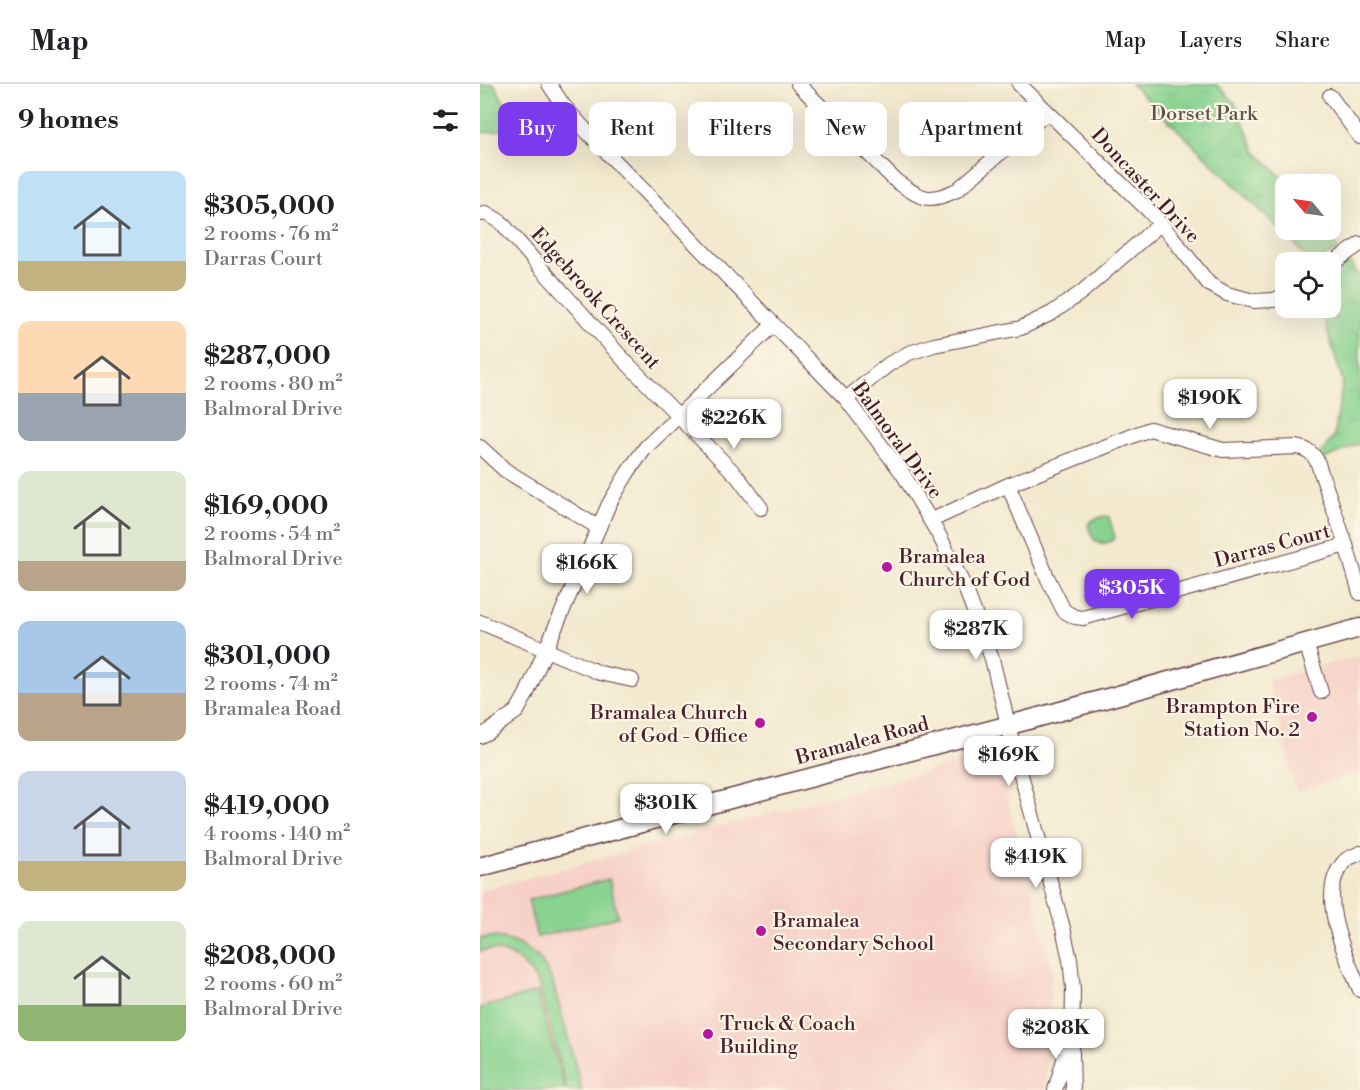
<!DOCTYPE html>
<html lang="en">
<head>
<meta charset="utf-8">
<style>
  body { margin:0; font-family:"Libre Bodoni",serif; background:#f2f2f2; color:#202124; height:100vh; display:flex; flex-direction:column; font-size:22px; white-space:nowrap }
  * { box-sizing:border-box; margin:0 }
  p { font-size:20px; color:#757577 }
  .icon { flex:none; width:33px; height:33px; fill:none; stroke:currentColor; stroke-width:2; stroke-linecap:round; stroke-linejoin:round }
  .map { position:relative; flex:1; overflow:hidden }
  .panel { display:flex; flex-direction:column; background:#fff; width:480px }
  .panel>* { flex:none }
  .top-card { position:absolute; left:18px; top:18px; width:570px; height:54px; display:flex; gap:12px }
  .needle { width:39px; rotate:299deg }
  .buttons { position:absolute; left:795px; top:90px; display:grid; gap:12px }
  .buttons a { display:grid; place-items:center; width:66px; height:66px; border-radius:12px; background:#fff; box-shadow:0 6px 24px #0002; font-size:30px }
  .price { position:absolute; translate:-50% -51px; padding:0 14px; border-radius:12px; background:#fff; color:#222; font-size:20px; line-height:39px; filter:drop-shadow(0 2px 3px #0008) }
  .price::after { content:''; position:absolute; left:50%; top:36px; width:18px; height:14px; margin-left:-9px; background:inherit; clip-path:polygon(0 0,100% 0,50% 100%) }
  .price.current { background:#7c3aed; color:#fff }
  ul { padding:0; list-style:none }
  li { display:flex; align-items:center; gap:18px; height:150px; padding:0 18px }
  li span { display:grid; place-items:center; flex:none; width:168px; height:120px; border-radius:12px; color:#555 }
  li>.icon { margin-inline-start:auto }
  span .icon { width:72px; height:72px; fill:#fffc; stroke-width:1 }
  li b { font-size:26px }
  h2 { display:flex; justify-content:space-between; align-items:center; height:72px; padding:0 18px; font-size:26px }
  .tag { padding:0 21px; border-radius:12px; background:#fff; box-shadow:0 6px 24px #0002; font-size:21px; line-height:54px }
  .tag.current { background:#7c3aed; color:#fff }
  header { display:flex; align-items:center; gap:36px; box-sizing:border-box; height:84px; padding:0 30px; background:#fff; border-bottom:2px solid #e0e0e0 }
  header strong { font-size:28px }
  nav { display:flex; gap:33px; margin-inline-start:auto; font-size:21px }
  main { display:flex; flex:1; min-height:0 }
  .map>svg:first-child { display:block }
  .built { fill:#f7d1c8 }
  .park { fill:url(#park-tufts); stroke:#6a795e; stroke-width:1.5 }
  .pitch { fill:#89d390; stroke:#6a795e; stroke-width:1.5 }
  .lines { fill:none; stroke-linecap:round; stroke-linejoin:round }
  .minor-casing { stroke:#633d43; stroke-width:16 }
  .major-casing { stroke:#633d43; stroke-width:21 }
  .minor { stroke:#fff; stroke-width:14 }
  .major { stroke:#fff; stroke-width:18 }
  .poi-dot { fill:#b5179e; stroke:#fcf5e5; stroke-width:2 }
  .labels { text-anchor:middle; stroke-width:4.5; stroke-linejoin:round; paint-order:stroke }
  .park-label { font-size:20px; fill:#5d5549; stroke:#fcf5e5 }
  .street-label { font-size:20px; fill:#4a1f2b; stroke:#fcf5e5 }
  .poi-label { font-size:20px; fill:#4a1f2b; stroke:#fcf5e5; text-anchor:start }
</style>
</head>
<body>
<header>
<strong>Map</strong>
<nav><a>Map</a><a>Layers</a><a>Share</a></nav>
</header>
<main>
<section class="panel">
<h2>9 homes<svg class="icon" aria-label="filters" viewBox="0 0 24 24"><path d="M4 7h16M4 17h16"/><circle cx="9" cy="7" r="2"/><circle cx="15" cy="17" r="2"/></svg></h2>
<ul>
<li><span style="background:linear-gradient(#bfe0f5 75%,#c2b280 0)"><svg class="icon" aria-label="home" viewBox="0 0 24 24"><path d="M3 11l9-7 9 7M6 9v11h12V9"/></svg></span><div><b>$305,000</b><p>2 rooms · 76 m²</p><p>Darras Court</p></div></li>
<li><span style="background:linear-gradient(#ffd9b3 60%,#9aa5b1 0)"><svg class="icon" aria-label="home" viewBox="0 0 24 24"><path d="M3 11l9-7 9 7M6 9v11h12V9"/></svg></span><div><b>$287,000</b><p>2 rooms · 80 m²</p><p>Balmoral Drive</p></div></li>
<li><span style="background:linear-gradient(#dfe7d0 75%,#b9a48a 0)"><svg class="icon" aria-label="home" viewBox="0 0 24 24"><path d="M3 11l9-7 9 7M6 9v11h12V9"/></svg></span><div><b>$169,000</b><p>2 rooms · 54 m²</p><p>Balmoral Drive</p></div></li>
<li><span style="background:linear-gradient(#a9c7e8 60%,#b9a48a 0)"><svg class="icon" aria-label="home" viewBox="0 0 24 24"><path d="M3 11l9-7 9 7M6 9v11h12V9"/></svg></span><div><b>$301,000</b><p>2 rooms · 74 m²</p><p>Bramalea Road</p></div></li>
<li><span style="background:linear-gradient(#c9d6e8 75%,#c2b280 0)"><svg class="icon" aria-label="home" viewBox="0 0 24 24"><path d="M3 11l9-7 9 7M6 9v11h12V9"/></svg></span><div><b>$419,000</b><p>4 rooms · 140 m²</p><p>Balmoral Drive</p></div></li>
<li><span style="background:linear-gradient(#dfe7d0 70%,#8fb573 0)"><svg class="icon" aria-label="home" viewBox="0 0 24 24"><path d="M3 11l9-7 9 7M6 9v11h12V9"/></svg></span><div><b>$208,000</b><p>2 rooms · 60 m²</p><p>Balmoral Drive</p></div></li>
</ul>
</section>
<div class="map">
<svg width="880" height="1006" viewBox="0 0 880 1006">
  <defs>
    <pattern id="park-tufts" width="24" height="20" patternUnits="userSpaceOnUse" patternTransform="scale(1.5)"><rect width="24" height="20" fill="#89d390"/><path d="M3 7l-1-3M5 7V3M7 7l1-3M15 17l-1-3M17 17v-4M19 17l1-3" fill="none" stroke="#78b57c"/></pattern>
  </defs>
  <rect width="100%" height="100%" fill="#fcf5e5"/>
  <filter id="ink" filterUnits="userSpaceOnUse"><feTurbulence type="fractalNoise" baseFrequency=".0167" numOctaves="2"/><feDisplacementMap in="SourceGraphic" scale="12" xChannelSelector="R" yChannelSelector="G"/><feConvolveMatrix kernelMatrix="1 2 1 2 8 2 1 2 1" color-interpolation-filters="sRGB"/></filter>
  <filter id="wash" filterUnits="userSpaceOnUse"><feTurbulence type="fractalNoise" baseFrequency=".008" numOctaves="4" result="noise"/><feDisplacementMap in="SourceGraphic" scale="24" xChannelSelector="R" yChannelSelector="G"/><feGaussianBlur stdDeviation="1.35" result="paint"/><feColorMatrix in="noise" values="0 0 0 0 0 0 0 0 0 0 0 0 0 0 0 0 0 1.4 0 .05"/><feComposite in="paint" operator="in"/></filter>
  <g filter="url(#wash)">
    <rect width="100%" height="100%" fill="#f2e9ce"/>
    <path class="built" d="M880,572V689L816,707L788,596Z
      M507,671L515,675L543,770L572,887L566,1006H0V807Z"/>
    <path class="park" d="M0,0H14L38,44L0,49Z
      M651,0H736L755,19L776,68L800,91L808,100H806V146H843L859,165L836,178H830L813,158Z
      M869,178L880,193V359L845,375L841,369L854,353L863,297L840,224H850L851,192Z
      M625,432L629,433L635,454C629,459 632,457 625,459C613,461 612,451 608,441L613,436Z"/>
    <path class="pitch" d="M129,795L138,833L57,853L48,816Z
      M16,853L39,860L59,874L72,895L102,1006H87L59,901C46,879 27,862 0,867V854Z
      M57,908L85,1006H0V924Z"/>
  </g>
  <g filter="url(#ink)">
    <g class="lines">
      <g class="minor-casing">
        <path id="minor" d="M69,0L83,21L109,50L366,315L423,390L460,453L486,506L512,575L534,665L583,844L590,876L593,904L592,969L593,1006
          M318,0L416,97C442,115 448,120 477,106L568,28
          M539,0L669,127L692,153L729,200L747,210L774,217L793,216L806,212
          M850,12L880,53
          M0,130L6,129L21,138L59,182L143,275L257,392L281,424
          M850,181L880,160
          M366,315L409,280L429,269L454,261L541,244L572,229L602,208L680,140
          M0,363L25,386L119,444
          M528,401L568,495L584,527L595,533L603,534L866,461
          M452,436L528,401L670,345L743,366L817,363C827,365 832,368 837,377L866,461L880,509
          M0,538L120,589L152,596
          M826,559L841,608
          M0,652L8,648L37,627L46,611L129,420L148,388L166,363L293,241
          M880,769C875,772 867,773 864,778C835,809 866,873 880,906
          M575,1006L588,962"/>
      </g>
      <g class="major-casing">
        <path id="major" d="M0,783L216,724L552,635L880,544"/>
      </g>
      <use href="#minor" class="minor"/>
      <use href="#major" class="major"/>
    </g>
  </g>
  <g class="poi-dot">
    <circle cx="407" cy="483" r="6"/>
    <circle cx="832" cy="633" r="6"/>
    <circle cx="280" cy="639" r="6"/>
    <circle cx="281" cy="847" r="6"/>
    <circle cx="228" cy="950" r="6"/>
  </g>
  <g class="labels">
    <g class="park-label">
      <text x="724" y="36">Dorset Park</text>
    </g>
    <g class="street-label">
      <text transform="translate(666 101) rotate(47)" y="7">Doncaster Drive</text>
      <text transform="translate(116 214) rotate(48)" y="7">Edgebrook Crescent</text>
      <text transform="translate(418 356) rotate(54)" y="7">Balmoral Drive</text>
      <text transform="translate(792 461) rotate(-15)" y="7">Darras Court</text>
      <text transform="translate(382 656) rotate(-15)" y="7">Bramalea Road</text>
    </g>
    <g class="poi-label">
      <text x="419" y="479">Bramalea<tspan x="419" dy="23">Church of God</tspan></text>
      <text x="820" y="629" text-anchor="end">Brampton Fire<tspan x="820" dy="23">Station No. 2</tspan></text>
      <text x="268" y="635" text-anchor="end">Bramalea Church<tspan x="268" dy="23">of God - Office</tspan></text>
      <text x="293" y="843">Bramalea<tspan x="293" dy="23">Secondary School</tspan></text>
      <text x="240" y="946">Truck &amp; Coach<tspan x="240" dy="23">Building</tspan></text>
    </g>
  </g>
</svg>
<div class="buttons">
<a><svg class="needle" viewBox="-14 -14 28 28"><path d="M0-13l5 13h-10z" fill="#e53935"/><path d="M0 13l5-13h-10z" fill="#757577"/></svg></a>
<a><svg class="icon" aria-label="locate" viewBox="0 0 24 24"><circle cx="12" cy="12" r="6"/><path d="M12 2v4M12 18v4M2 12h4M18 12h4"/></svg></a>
</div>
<b class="price" style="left:730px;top:346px">$190K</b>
<b class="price" style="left:254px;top:366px">$226K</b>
<b class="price" style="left:107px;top:511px">$166K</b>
<b class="price current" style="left:652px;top:536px">$305K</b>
<b class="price" style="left:496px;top:577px">$287K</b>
<b class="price" style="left:529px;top:703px">$169K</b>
<b class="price" style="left:186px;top:751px">$301K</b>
<b class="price" style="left:556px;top:805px">$419K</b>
<b class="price" style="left:576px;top:976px">$208K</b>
<div class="top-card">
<a class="tag current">Buy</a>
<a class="tag">Rent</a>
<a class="tag">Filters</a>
<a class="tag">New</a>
<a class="tag">Apartment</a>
</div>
</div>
</main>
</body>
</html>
